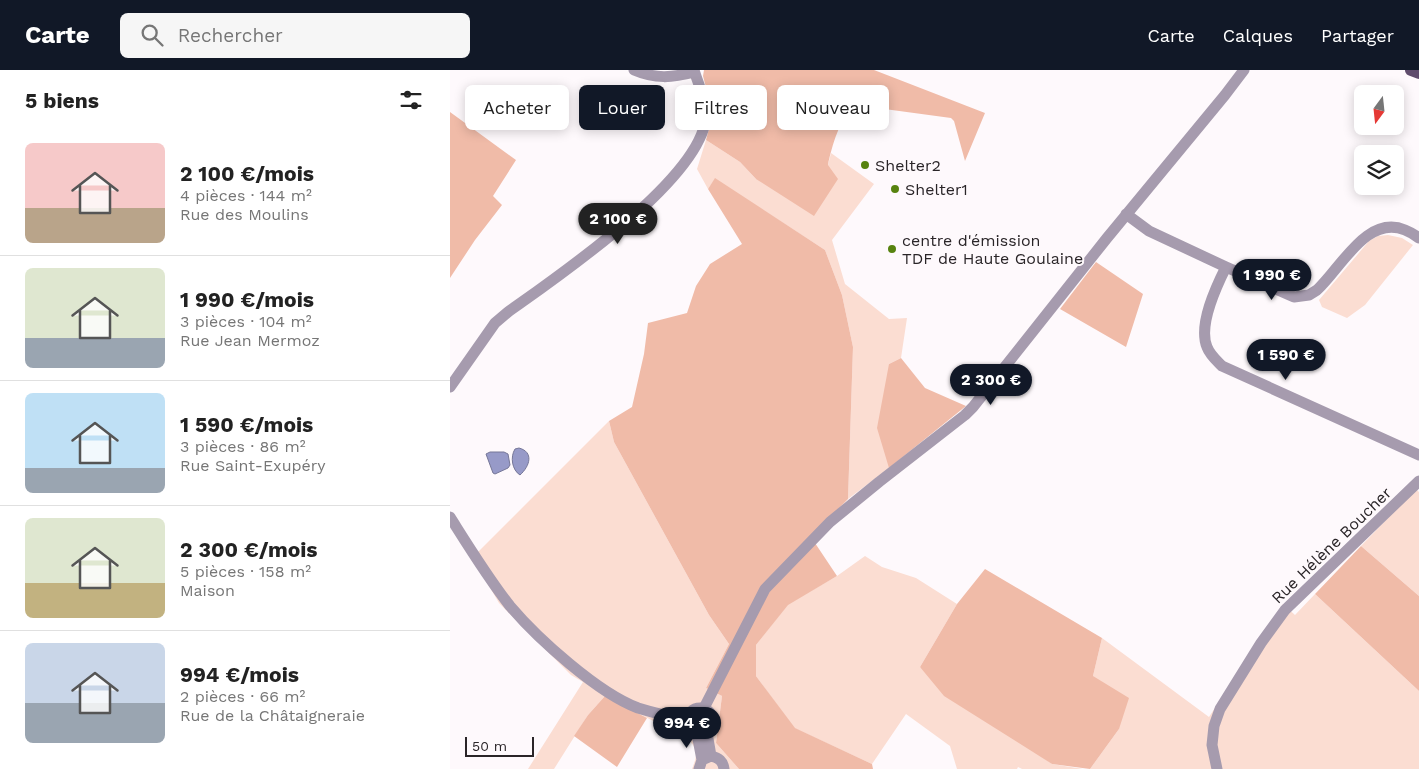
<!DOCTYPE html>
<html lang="fr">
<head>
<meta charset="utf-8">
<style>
  body { margin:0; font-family:"Work Sans",sans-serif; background:#f6f6f6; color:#222; height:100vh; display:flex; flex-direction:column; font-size:19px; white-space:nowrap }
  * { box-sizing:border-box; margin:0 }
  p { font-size:16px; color:#767676 }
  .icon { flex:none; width:28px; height:28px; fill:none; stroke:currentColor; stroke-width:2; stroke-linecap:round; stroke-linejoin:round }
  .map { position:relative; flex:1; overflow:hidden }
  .details { display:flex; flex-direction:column; background:#fff; width:450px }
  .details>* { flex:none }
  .banner { position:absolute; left:15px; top:15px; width:475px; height:45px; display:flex; gap:10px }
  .needle { width:32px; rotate:195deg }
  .controls { position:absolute; left:904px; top:15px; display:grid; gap:10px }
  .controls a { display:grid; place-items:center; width:50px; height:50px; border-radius:8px; background:#fff; box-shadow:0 2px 12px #0003; font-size:25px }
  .scale { position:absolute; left:15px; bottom:12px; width:69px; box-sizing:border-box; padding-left:5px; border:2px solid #2a2528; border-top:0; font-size:14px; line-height:18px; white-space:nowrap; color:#2a2528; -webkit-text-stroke:4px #fef9fc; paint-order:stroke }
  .price { position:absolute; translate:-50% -42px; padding:0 11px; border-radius:18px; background:#111827; color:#fff; font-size:16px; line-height:32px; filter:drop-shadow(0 1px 2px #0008) }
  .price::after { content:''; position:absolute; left:50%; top:30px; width:15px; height:11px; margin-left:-8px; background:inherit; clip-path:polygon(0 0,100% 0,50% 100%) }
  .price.current { background:#222; color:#fff }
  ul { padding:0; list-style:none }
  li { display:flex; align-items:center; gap:15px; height:125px; padding:0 25px }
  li+li { border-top:1px solid #e0e0e0 }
  li span { display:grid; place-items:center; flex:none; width:140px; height:100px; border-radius:8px; color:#555 }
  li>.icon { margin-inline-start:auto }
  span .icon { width:60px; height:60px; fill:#fffc; stroke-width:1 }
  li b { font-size:21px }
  h2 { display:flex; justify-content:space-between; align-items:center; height:60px; padding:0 25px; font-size:21px }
  .pill { padding:0 18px; border-radius:8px; background:#fff; box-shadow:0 2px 12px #0003; font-size:18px; line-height:45px }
  .pill.current { background:#111827; color:#fff }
  header { display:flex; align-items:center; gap:30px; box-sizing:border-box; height:70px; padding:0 25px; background:#111827; color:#fff }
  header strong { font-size:24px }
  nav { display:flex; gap:28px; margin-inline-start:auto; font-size:18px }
  .search { width:350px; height:45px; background:#f6f6f6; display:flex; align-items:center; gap:12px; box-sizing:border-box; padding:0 18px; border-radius:8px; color:#767676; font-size:19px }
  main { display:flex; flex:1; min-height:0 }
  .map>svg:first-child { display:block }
  .green { fill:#fbddd2 }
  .forest { fill:#f0bba8 }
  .water { fill:#979ac8; stroke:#767798 }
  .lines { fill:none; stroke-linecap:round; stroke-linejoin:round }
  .minor { stroke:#a69bae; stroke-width:11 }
  .major { stroke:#604c6d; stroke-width:12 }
  .poi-dot { fill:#57830f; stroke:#fef9fc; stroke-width:2 }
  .labels { text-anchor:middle; stroke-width:4; stroke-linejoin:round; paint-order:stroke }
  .poi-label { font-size:16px; fill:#2a2528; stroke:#fef9fc; text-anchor:start }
  .street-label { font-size:16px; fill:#2a2528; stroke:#fef9fc }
</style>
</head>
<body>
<header>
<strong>Carte</strong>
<div class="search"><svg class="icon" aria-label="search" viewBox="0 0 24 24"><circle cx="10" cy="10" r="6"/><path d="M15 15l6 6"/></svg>Rechercher</div>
<nav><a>Carte</a><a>Calques</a><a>Partager</a></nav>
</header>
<main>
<section class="details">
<h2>5 biens<svg class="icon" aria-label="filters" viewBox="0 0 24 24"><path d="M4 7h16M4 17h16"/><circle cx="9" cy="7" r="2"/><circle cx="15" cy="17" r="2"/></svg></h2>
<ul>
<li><span style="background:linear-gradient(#f6c9c9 65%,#b9a48a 0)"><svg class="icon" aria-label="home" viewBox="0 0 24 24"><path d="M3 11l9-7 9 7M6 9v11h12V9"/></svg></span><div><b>2 100 €/mois</b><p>4 pièces · 144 m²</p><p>Rue des Moulins</p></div></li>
<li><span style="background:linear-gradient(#dfe7d0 70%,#9aa5b1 0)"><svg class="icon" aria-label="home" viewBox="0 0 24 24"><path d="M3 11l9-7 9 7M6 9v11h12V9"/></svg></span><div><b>1 990 €/mois</b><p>3 pièces · 104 m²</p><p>Rue Jean Mermoz</p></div></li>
<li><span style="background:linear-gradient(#bfe0f5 75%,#9aa5b1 0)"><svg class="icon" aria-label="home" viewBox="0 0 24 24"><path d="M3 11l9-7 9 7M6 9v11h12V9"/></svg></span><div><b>1 590 €/mois</b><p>3 pièces · 86 m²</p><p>Rue Saint-Exupéry</p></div></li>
<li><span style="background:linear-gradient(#dfe7d0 65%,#c2b280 0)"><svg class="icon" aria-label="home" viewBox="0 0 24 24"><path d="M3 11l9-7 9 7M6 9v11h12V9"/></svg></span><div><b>2 300 €/mois</b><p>5 pièces · 158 m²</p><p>Maison</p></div></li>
<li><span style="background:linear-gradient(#c9d6e8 60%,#9aa5b1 0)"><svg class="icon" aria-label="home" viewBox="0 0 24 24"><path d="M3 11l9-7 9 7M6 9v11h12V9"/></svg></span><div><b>994 €/mois</b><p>2 pièces · 66 m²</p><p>Rue de la Châtaigneraie</p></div></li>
</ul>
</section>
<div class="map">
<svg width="969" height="699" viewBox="0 0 969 699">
  <rect width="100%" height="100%" fill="#fef9fc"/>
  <path class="green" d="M256,70L290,92L306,109L378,95L381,83L424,114L382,170L395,214L439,249L457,248L451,288L439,294V398L398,429L403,277L392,225L375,180L265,109L258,119L247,99Z
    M938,165L952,168L963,175L915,235L897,248L872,237L869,230L919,171L928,166Z
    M159,351L164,372L259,545L279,574L256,618L272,626L266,673L289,699H242C247,686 249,680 238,669L155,626L138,645L104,699H78L133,612L121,605L49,533L21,485L29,481Z
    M966,419L969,422V526L911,476Z
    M415,486L432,497L466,508L507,534L470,597L602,694L633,699H572L568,697L567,699H507L500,676L456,644L422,694L344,658L306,606V575L338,534L387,506Z
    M865,524L969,621V699H640L669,659L643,606L652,568L759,647L833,534L845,545Z"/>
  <path class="forest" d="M254,0H424L535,43L515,91L504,51L501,48L405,35C391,44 381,79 378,95L388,109L364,146L306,109L290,92L256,70L263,44L253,6Z
    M0,42L66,90L43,126L52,135L25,170L0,208Z
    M265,108L375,180L392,225L403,277L398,429L361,467L387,506L338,535L306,575V606L345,658L422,694L423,699H289L266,673L272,626L256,618L279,574L259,545L164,372L159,351L182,337L194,284L198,253L237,243L246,216L260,194L292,174L258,119Z
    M646,192L693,224L676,277L610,239Z
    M451,288L475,318L516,336L439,398L427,358L439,294Z
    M911,476L969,526V621L865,524Z
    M535,499L652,568L643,606L679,628L669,659L640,699L602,694L494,626L470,597L507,534Z
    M155,626L197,648L167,697L124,666L138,645Z"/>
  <path class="water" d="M69,378C84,382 80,396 70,405C62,400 60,387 65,379Z
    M40,382H54L58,384L60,395L58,398L45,404L43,403L36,384Z"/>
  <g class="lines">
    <path class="minor" d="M184,0C205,9 222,8 244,2
      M676,144L699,161L776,197L844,227L859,225L867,220C891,198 917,144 955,160C960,162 965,165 969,168
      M776,197C766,217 748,255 757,277C760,285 766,290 772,296L969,385
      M0,317L45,253L58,242C107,207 256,106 256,44C256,29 248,14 244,0
      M0,447C19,477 38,508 60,536C88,569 148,623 188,638C204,643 221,647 237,649
      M237 651a13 13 0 1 1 26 0a13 13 0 1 1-26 0Z
      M254,638L315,519L380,452L429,412L515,345L523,337L657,168L775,25L794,0
      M257,663L261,686
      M247,664L252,690
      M249,699L252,690L261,686C269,688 273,691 274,699
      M767,699L762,675L764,656L770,639L811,573L835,540L969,411"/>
    <path class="major" d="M961,0L969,3"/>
  </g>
  <g class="poi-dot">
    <circle cx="415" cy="95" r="5"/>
    <circle cx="445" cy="119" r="5"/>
    <circle cx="442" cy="179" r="5"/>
  </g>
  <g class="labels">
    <g class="poi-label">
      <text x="425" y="101">Shelter2</text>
      <text x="455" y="125">Shelter1</text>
      <text x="452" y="176">centre d'émission<tspan x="452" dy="18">TDF de Haute Goulaine</tspan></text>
    </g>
    <g class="street-label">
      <text transform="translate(881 475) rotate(-44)" y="6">Rue Hélène Boucher</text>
    </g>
  </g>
</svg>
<div class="controls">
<a><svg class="needle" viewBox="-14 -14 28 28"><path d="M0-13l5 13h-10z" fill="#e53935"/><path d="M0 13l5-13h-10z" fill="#767676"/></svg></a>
<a><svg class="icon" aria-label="layers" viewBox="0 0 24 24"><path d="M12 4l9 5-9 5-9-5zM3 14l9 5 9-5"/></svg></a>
</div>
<div class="scale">50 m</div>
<b class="price current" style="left:168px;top:175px">2 100 €</b>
<b class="price" style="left:822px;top:231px">1 990 €</b>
<b class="price" style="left:836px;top:311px">1 590 €</b>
<b class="price" style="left:541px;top:336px">2 300 €</b>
<b class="price" style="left:237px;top:679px">994 €</b>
<div class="banner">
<a class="pill">Acheter</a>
<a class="pill current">Louer</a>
<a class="pill">Filtres</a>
<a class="pill">Nouveau</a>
</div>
</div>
</main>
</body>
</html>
